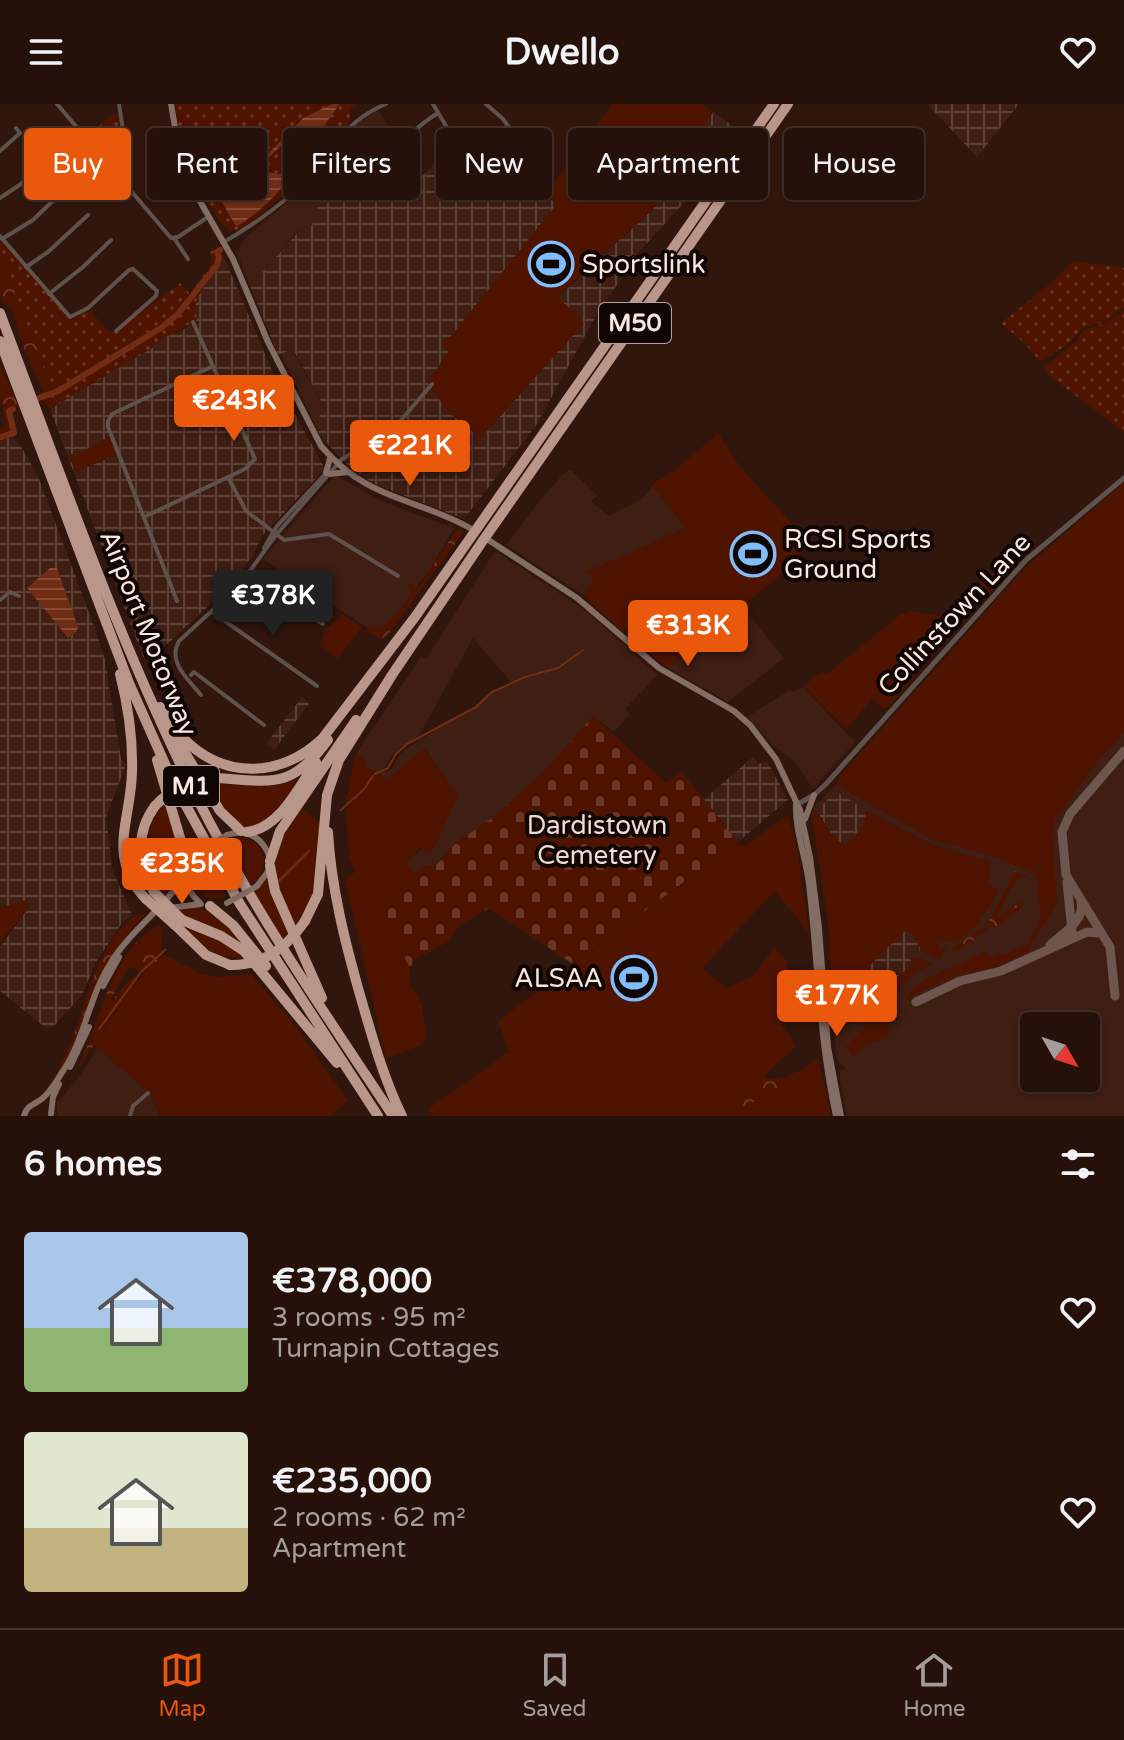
<!DOCTYPE html>
<html lang="en">
<head>
<meta charset="utf-8">
<style>
  body { margin:0; font-family:"Varela Round",sans-serif; background:#2d1913; color:#f1f3f6; height:100vh; display:flex; flex-direction:column; font-size:30px; white-space:nowrap }
  * { box-sizing:border-box; margin:0 }
  p { font-size:26px; color:#a39d9c }
  .icon { flex:none; width:44px; height:44px; fill:none; stroke:currentColor; stroke-width:2; stroke-linecap:round; stroke-linejoin:round }
  .map { position:relative; height:1012px; overflow:hidden }
  .side { display:flex; flex-direction:column; background:#25100a; flex:1 }
  .side>* { flex:none }
  .top-card { position:absolute; left:24px; top:24px; width:1076px; height:72px; display:flex; gap:16px }
  .needle { width:52px; rotate:129deg }
  .tools { position:absolute; left:1020px; top:908px; display:grid; gap:16px }
  .tools a { display:grid; place-items:center; width:80px; height:80px; border-radius:8px; background:#25100a; box-shadow:0 2px 6px #0004,0 0 0 2px #42302b; font-size:40px }
  .price { position:absolute; translate:-50% -68px; padding:0 18px; border-radius:8px; background:#ea580c; color:#fff; font-size:26px; line-height:52px; filter:drop-shadow(0 2px 4px #0008) }
  .price::after { content:''; position:absolute; left:50%; top:48px; width:24px; height:18px; margin-left:-12px; background:inherit; clip-path:polygon(0 0,100% 0,50% 100%) }
  .price.current { background:#222; color:#fff }
  ul { padding:0; list-style:none }
  li { display:flex; align-items:center; gap:24px; height:200px; padding:0 24px }
  li span { display:grid; place-items:center; flex:none; width:224px; height:160px; border-radius:8px; color:#555 }
  li>.icon { margin-inline-start:auto }
  span .icon { width:96px; height:96px; fill:#fffc; stroke-width:1 }
  li b { font-size:34px }
  h2 { display:flex; justify-content:space-between; align-items:center; height:96px; padding:0 24px; font-size:34px }
  .pill { padding:0 28px; border-radius:8px; background:#25100a; box-shadow:0 2px 6px #0004,0 0 0 2px #42302b; font-size:28px; line-height:72px }
  .pill.current { background:#ea580c; color:#fff }
  header { display:flex; justify-content:space-between; align-items:center; height:104px; padding:0 24px; background:#25100a; font-size:36px; font-weight:700 }
  .menu { display:flex; justify-content:space-around; align-items:center; height:112px; border-top:2px solid #42302b; background:#25100a; font-size:22px; color:#a39d9c }
  .menu a { display:grid; justify-items:center; gap:4px }
  .menu .current { color:#ea580c }
  .map>svg:first-child { display:block }
  .built { fill:#3f1e13; fill-rule:evenodd }
  .industrial { fill:url(#industrial-grid) }
  .green { fill:#4f1400 }
  .forest { fill:url(#forest-crowns) }
  .cemetery { fill:url(#cemetery-stones) }
  .park { fill:url(#park-dots) }
  .water { fill:url(#water-rules); fill-rule:evenodd }
  .lines { fill:none; stroke-linecap:round; stroke-linejoin:round }
  .stream { stroke:#702d14; stroke-width:2 }
  .river { stroke:#702d14; stroke-width:6 }
  .taxiway { stroke:#6e564e; stroke-width:9 }
  .minor { stroke:#5f514c; stroke-width:4 }
  .tertiary { stroke:#5f514c; stroke-width:5 }
  .secondary { stroke:#836d65; stroke-width:6 }
  .motorway { stroke:#b9968a; stroke-width:10 }
  .secondary-bridge { stroke:#836d65; stroke-width:6 }
  .motorway-bridge { stroke:#b9968a; stroke-width:10 }
  .labels { text-anchor:middle; stroke-width:8; stroke-linejoin:round; paint-order:stroke }
  .shield { fill:#100603; stroke:#b4a49e; stroke-width:2 }
  .shield-label { font-size:24px; font-weight:bold; fill:#fbe7e1 }
  .poi-label { font-size:26px; fill:#fbe7e1; stroke:#100603; text-anchor:start }
  .street-label { font-size:26px; fill:#fbe7e1; stroke:#100603 }
  .park-label { font-size:26px; fill:#f0dad3; stroke:#100603 }
</style>
</head>
<body>
<header><svg class="icon" aria-label="menu" viewBox="0 0 24 24"><path d="M4 6h16M4 12h16M4 18h16"/></svg>Dwello<svg class="icon" aria-label="heart" viewBox="0 0 24 24"><path d="M12 20l-8-8c-3-5 5-10 8-4 3-6 11-1 8 4z"/></svg></header>
<div class="map">
<svg width="1124" height="1012" viewBox="0 0 1124 1012">
  <defs>
    <pattern id="industrial-grid" width="8" height="8" patternUnits="userSpaceOnUse" patternTransform="scale(2)"><rect width="8" height="8" fill="#3f1e13"/><path d="M0 4h8M4 0v8" fill="none" stroke="#5c3f35"/></pattern>
    <pattern id="forest-crowns" width="20" height="18" patternUnits="userSpaceOnUse" patternTransform="scale(2)"><rect width="20" height="18" fill="#4f1400"/><path d="M2 6a3 3 0 1 1 6 0M12 15a3 3 0 1 1 6 0" fill="none" stroke="#693625"/></pattern>
    <pattern id="cemetery-stones" width="16" height="16" patternUnits="userSpaceOnUse" patternTransform="scale(2)"><rect width="16" height="16" fill="#4f1400"/><path d="M2 7V4a2 2 0 0 1 4 0v3zM10 15v-3a2 2 0 0 1 4 0v3z" fill="#693625"/></pattern>
    <pattern id="park-dots" width="8" height="8" patternUnits="userSpaceOnUse" patternTransform="scale(2)"><rect width="8" height="8" fill="#4f1400"/><path d="M2 2h.1M6 6h.1" fill="none" stroke="#693625" stroke-width="1.8" stroke-linecap="round"/></pattern>
    <pattern id="water-rules" width="6" height="5" patternUnits="userSpaceOnUse" patternTransform="scale(2)"><rect width="6" height="5" fill="#702d14"/><path d="M0 2.5h6" fill="none" stroke="#854b36"/></pattern>
  </defs>
  <rect width="100%" height="100%" fill="#31160d"/>
  <path class="built" d="M378,6L411,56L353,89L319,102L312,121L299,126L250,182L237,149L244,135L300,87L349,25Z
    M292,245L325,306L314,319L281,250Z
    M571,366L598,392L591,397L608,412L642,395L653,381L685,424L595,474L583,491L506,441L542,394L563,370Z
    M335,371L381,397L454,424L431,464L380,532L263,455Z
    M1124,379V1012H847L840,979V967L846,964L840,960L836,951L828,816L812,712L814,703L839,678L840,672L1024,465ZM1034,922H1086V974H1034Z
    M495,447L582,504L658,571L625,605L630,610L614,628L593,612L545,667L496,711L456,739L433,763L425,761L415,771L405,759L423,744L458,692L425,645L387,676L379,669L391,666L400,650L412,641L474,603L489,590L512,579L473,534L420,630L392,652L386,662L375,669L365,661L366,656L356,649L421,553L426,555Z
    M741,501L784,554L728,598L668,564Z
    M803,583L855,638L813,685L794,657L775,643L747,613L790,586L793,588Z
    M98,943L151,991L160,1012H57V999L78,974Z"/>
  <path class="industrial" d="M927,0H1019L977,53Z
    M713,8L740,27L700,81L639,148L593,217L537,320L464,415L372,379L348,361L321,333L314,319L325,305L293,245L278,251L250,182L300,126L312,121L318,102L353,89L394,69L405,74L409,84L440,55L467,57L510,80L545,91L557,100L444,242L449,247L428,278L448,307L481,334L532,275L557,194L653,105Z
    M224,153L273,269L325,365L263,431L252,453L219,492L163,544L143,553L50,305L150,238L183,226L196,217L195,201L197,194Z
    M13,334L22,344L38,372L97,530L105,556L121,655L126,661L106,713L112,764L132,811L122,819L96,858L82,891L54,922L47,925L0,887V843L29,803L27,796L0,804V335Z
    M302,593L309,600L274,646L266,640Z
    M753,653L758,660L767,657L788,696L738,738L704,695Z
    M835,687L866,706L865,720L846,741L841,740L832,730L817,707Z
    M903,827L910,828L920,844L918,852L911,855L914,861L866,895L861,889L851,894L846,890L853,877Z"/>
  <path class="green" d="M613,0H702L713,8L653,105L557,193L582,215L583,220L481,334L447,307L428,278L449,247L443,242L557,100L545,91Z
    M718,329L741,364L810,440L778,473L668,564L637,540L664,514L656,504L623,528L583,491L595,474L586,468L685,424L652,380L674,367Z
    M110,332L117,351L75,368L69,351L83,347Z
    M1124,379V629L1101,653L1055,715L1052,730L1057,800L1028,845L1029,848L992,864L960,870L919,888L904,899C918,868 959,865 986,846L989,854H996V848L1007,850L1021,842L1028,841L1041,814L1036,770L995,753L933,736L837,681L840,672L1024,465Z
    M1021,452L885,606L872,595L846,625L803,582L822,568L827,570L900,511L910,507L938,512L994,468Z
    M342,510L362,523L337,555L321,541L325,526Z
    M424,645L458,692L433,746L430,750L420,744L406,759L415,771L381,807L391,823L401,848L408,855L410,879L422,901L426,931L423,940L386,955L345,776L355,768L349,754L351,745L348,741L346,705L373,674L345,701L356,649L366,656L365,661L387,675Z
    M300,674C287,692 261,740 233,718C223,709 215,693 207,681C240,678 269,689 300,674Z
    M167,698L180,754L178,778L166,794L150,773L145,746L152,717Z
    M301,703L320,719C318,753 320,796 294,822C271,768 265,753 301,703Z
    M866,706L930,740L991,757L988,780L1000,786C990,800 970,838 951,838C946,838 942,836 938,837V844H947L939,856L923,848L910,828L905,827L854,877L846,890L851,894L861,889L866,895L914,861L910,855L913,853L933,860C924,865 912,870 905,878C894,889 884,918 889,933L866,941L853,954L846,942L873,916L863,906L850,919L834,926L828,816L812,712L817,707C825,719 832,736 846,741L865,720Z
    M788,711L797,745L809,829L775,787L702,864L726,884L752,873L774,844L788,858L780,918L796,942L764,972L766,976L772,975L781,982L820,963L831,1012H434L428,1005L509,948L498,917L738,738L743,743Z
    M244,733L258,741L265,755L259,774L248,782L225,739Z
    M268,775L290,828L281,836L252,788Z
    M27,796L28,805L0,838V804Z
    M192,802C219,806 230,823 245,842C220,825 198,824 175,804Z
    M177,817C198,826 229,834 243,853C211,857 198,837 177,817Z
    M162,850L202,870L218,873L251,870L296,923L348,997L331,1012H160L151,991L94,940L143,869Z"/>
  <path class="forest" d="M0,148L14,180L16,197L36,238L52,286H43L23,242L12,205L4,199L0,189Z
    M0,260L18,301L13,310L17,325L0,336V325L4,324L6,318L0,295Z
    M457,425L463,427L460,433L388,530L382,535L366,527L372,516L370,520L379,525L383,524L405,500L411,487L405,476L418,484Z
    M205,753L209,760L202,765L201,771L207,781L223,787L226,792C197,803 179,769 205,753Z
    M1015,767L1030,773L1032,776L1022,771L1011,784L996,814L1021,798L1024,799L1022,803L997,823H990L955,849L951,845L987,821Z
    M138,810H146C95,856 94,923 55,974C63,955 72,937 79,917C92,877 102,836 138,810Z
    M158,822L162,824L161,841L163,847L155,860L142,868L130,863L126,867L108,901L133,873L139,875L105,922H102L104,926L77,966C99,922 111,845 158,822Z
    M819,953L820,963L762,992L732,1012H717L724,1005L727,997L738,999L754,990L745,986L747,981L788,972L805,964Z"/>
  <path class="cemetery" d="M593,612L666,679L682,668L738,738L573,860L489,804L460,821L446,839L415,855L410,864L381,807L424,762L434,763L456,739L496,711L545,667Z"/>
  <path class="park" d="M175,0H357L350,6V18L304,74L239,127L233,125L230,129L227,123L221,120L189,66L179,34Z
    M114,10H117L127,65L122,72L86,32Z
    M0,133L67,213L73,215L90,206L108,227L115,228L180,179L190,190L213,158L210,148L219,142L224,153L197,194L195,201L197,216L153,240L154,243L50,305L38,289L52,285L36,238L16,197L14,180L0,148Z
    M1074,157L1124,164V203L1104,218L1082,224L1069,240L1040,258L1025,240L1001,219L1051,179Z
    M1124,206V328L1047,270L1043,263L1077,237L1082,227L1105,219Z"/>
  <path class="water" d="M332,0H339C332,13 321,24 313,37C294,72 272,101 237,122L235,121L218,91L237,76L246,58L267,51L303,14ZM297,25L303,34L296,58L284,71L268,68L265,58Z
    M50,464H57L78,523L77,527L68,534L27,484Z"/>
  <g class="lines">
    <path class="stream" d="M375,670L388,664L396,650L407,640L476,603L492,588L525,573L558,564L583,546
      M341,706L364,685L373,672
      M279,777L309,747
      M99,925L141,868L165,846"/>
    <path class="river" d="M39,294L58,287L161,224L177,211L217,161L219,153L217,148L220,146
      M0,333L14,329L9,307L13,305"/>
    <path class="taxiway" d="M1066,837L1072,827L1067,778
      M1050,841C1063,829 1085,817 1081,798
      M1115,892L1110,843L1066,771L1062,728L1070,710L1124,647
      M916,898L960,877L1001,867L1087,828L1097,829"/>
    <path class="minor" d="M57,0L171,134L178,133L208,113
      M119,0L129,66L122,76
      M433,0L459,44L479,54L490,48
      M486,0L503,15L528,49
      M0,47L20,29L16,24
      M393,58C403,36 417,22 438,9
      M0,94L21,80L44,56
      M0,132L70,213L88,204L129,166L133,165L157,187L156,192L116,227
      M174,134L188,155
      M2,135L33,116L67,83
      M224,138C253,121 284,100 307,75C332,45 348,15 386,0
      M26,163L48,148L88,111
      M49,190L83,163L111,136
      M228,373L246,407L284,436L329,430L398,472
      M144,413L245,365L255,355L193,218
      M264,444L277,422L327,368
      M247,470L323,520
      M0,496L10,488L19,492
      M177,497L108,323V317L112,310L213,262
      M212,508L317,582
      M191,571L194,568L264,621
      M201,591C188,575 167,558 179,537L239,482L276,431L342,355L391,328L432,280
      M130,1012L133,1002L148,989"/>
    <path class="tertiary" d="M796,701L814,691L826,680L1026,456L1124,374"/>
    <path class="secondary" d="M171,0L180,52L193,85L233,155L268,238L321,342C368,397 414,393 470,424
      M326,369L330,354
      M330,370L348,368
      M490,437L577,494L659,564L734,607L750,621L776,655L800,706L810,753L819,824L828,943L841,1012
      M796,701C795,727 806,754 809,780C818,858 819,935 836,1012
      M805,715L814,691
      M227,731C248,724 263,734 270,754
      M257,782L270,765
      M200,799C180,781 182,760 204,745
      M169,804L201,800
      M103,882L119,853
      M70,963L89,923
      M51,1010L53,993L59,980
      M24,1012C27,999 37,1001 45,992C52,985 57,976 63,967C85,934 89,893 110,860C131,825 165,805 185,770"/>
    <path class="motorway" d="M0,209C61,371 118,537 196,692C252,804 324,908 393,1012
      M0,237L129,579L173,678L240,800L378,1012
      M120,570C128,601 133,636 132,668C131,717 106,753 146,795
      M160,603C167,613 173,625 182,633C223,676 280,674 322,635L415,513L774,0
      M175,632L220,707L241,727
      M157,656L181,737L186,765
      M218,674C274,678 291,685 328,636
      M247,728C280,724 298,684 316,658
      M328,728C331,783 345,838 360,891C372,932 383,973 402,1012
      M270,757L280,727L356,616
      M270,762L275,787L322,894
      M154,788C138,760 135,729 155,702
      M210,802L233,821L266,862
      M182,816L221,832L244,847L337,959
      M305,817L318,790L327,691L339,656L392,571L482,438L788,0
      M175,821L206,851L230,861"/>
    <path class="secondary-bridge" d="M204,745L227,731
      M227,799L257,782"/>
    <path class="motorway-bridge" d="M155,702C172,683 193,675 218,674
      M154,788L182,816
      M146,795L175,821
      M230,861C262,862 287,843 305,817"/>
  </g>
  <defs>
    <g id="stadium-ring" transform="scale(2.3)"><circle r="9.5" fill="#100603" stroke="#80bdfa" stroke-width="1.5"/><path d="M0-5a6.5 5 0 1 0 0 10a6.5 5 0 1 0 0-10ZM-3.5-1.8h7v3.6h-7Z" fill="#80bdfa"/></g>
  </defs>
  <g fill-rule="evenodd">
    <use href="#stadium-ring" x="551" y="160"/>
    <use href="#stadium-ring" x="753" y="450"/>
    <use href="#stadium-ring" x="634" y="874"/>
  </g>
  <g class="labels">
    <g class="shield">
      <rect x="599" y="199" width="72" height="40" rx="6"/>
      <rect x="163" y="662" width="56" height="40" rx="6"/>
    </g>
    <g class="shield-label">
      <text x="635" y="227">M50</text>
      <text x="191" y="690">M1</text>
    </g>
    <g class="poi-label">
      <text x="582" y="169">Sportslink</text>
      <text x="784" y="444">RCSI Sports<tspan x="784" dy="30">Ground</tspan></text>
      <text x="603" y="883" text-anchor="end">ALSAA</text>
    </g>
    <g class="street-label">
      <text transform="translate(954 510) rotate(-47)" y="9">Collinstown Lane</text>
      <text transform="translate(149 529) rotate(68)" y="9">Airport Motorway</text>
    </g>
    <g class="park-label">
      <text x="597" y="730">Dardistown<tspan x="597" dy="30">Cemetery</tspan></text>
    </g>
  </g>
</svg>
<div class="tools">
<a><svg class="needle" viewBox="-14 -14 28 28"><path d="M0-13l5 13h-10z" fill="#e53935"/><path d="M0 13l5-13h-10z" fill="#a39d9c"/></svg></a>
</div>
<b class="price" style="left:234px;top:339px">€243K</b>
<b class="price" style="left:410px;top:384px">€221K</b>
<b class="price current" style="left:273px;top:534px">€378K</b>
<b class="price" style="left:688px;top:564px">€313K</b>
<b class="price" style="left:182px;top:802px">€235K</b>
<b class="price" style="left:837px;top:934px">€177K</b>
<div class="top-card">
<a class="pill current">Buy</a>
<a class="pill">Rent</a>
<a class="pill">Filters</a>
<a class="pill">New</a>
<a class="pill">Apartment</a>
<a class="pill">House</a>
</div>
</div>
<section class="side">
<h2>6 homes<svg class="icon" aria-label="filters" viewBox="0 0 24 24"><path d="M4 7h16M4 17h16"/><circle cx="9" cy="7" r="2"/><circle cx="15" cy="17" r="2"/></svg></h2>
<ul>
<li><span style="background:linear-gradient(#a9c7e8 60%,#8fb573 0)"><svg class="icon" aria-label="home" viewBox="0 0 24 24"><path d="M3 11l9-7 9 7M6 9v11h12V9"/></svg></span><div><b>€378,000</b><p>3 rooms · 95 m²</p><p>Turnapin Cottages</p></div><svg class="icon" aria-label="heart" viewBox="0 0 24 24"><path d="M12 20l-8-8c-3-5 5-10 8-4 3-6 11-1 8 4z"/></svg></li>
<li><span style="background:linear-gradient(#dfe7d0 60%,#c2b280 0)"><svg class="icon" aria-label="home" viewBox="0 0 24 24"><path d="M3 11l9-7 9 7M6 9v11h12V9"/></svg></span><div><b>€235,000</b><p>2 rooms · 62 m²</p><p>Apartment</p></div><svg class="icon" aria-label="heart" viewBox="0 0 24 24"><path d="M12 20l-8-8c-3-5 5-10 8-4 3-6 11-1 8 4z"/></svg></li>
</ul>
</section>
<nav class="menu">
<a class="current"><svg class="icon" aria-label="map" viewBox="0 0 24 24"><path d="M3 6l6-2 6 2 6-2v14l-6 2-6-2-6 2zM9 4v14M15 6v14"/></svg>Map</a>
<a><svg class="icon" aria-label="saved" viewBox="0 0 24 24"><path d="M7 4h10v16l-5-4-5 4z"/></svg>Saved</a>
<a><svg class="icon" aria-label="home" viewBox="0 0 24 24"><path d="M3 11l9-7 9 7M6 9v11h12V9"/></svg>Home</a>
</nav>
</body>
</html>
